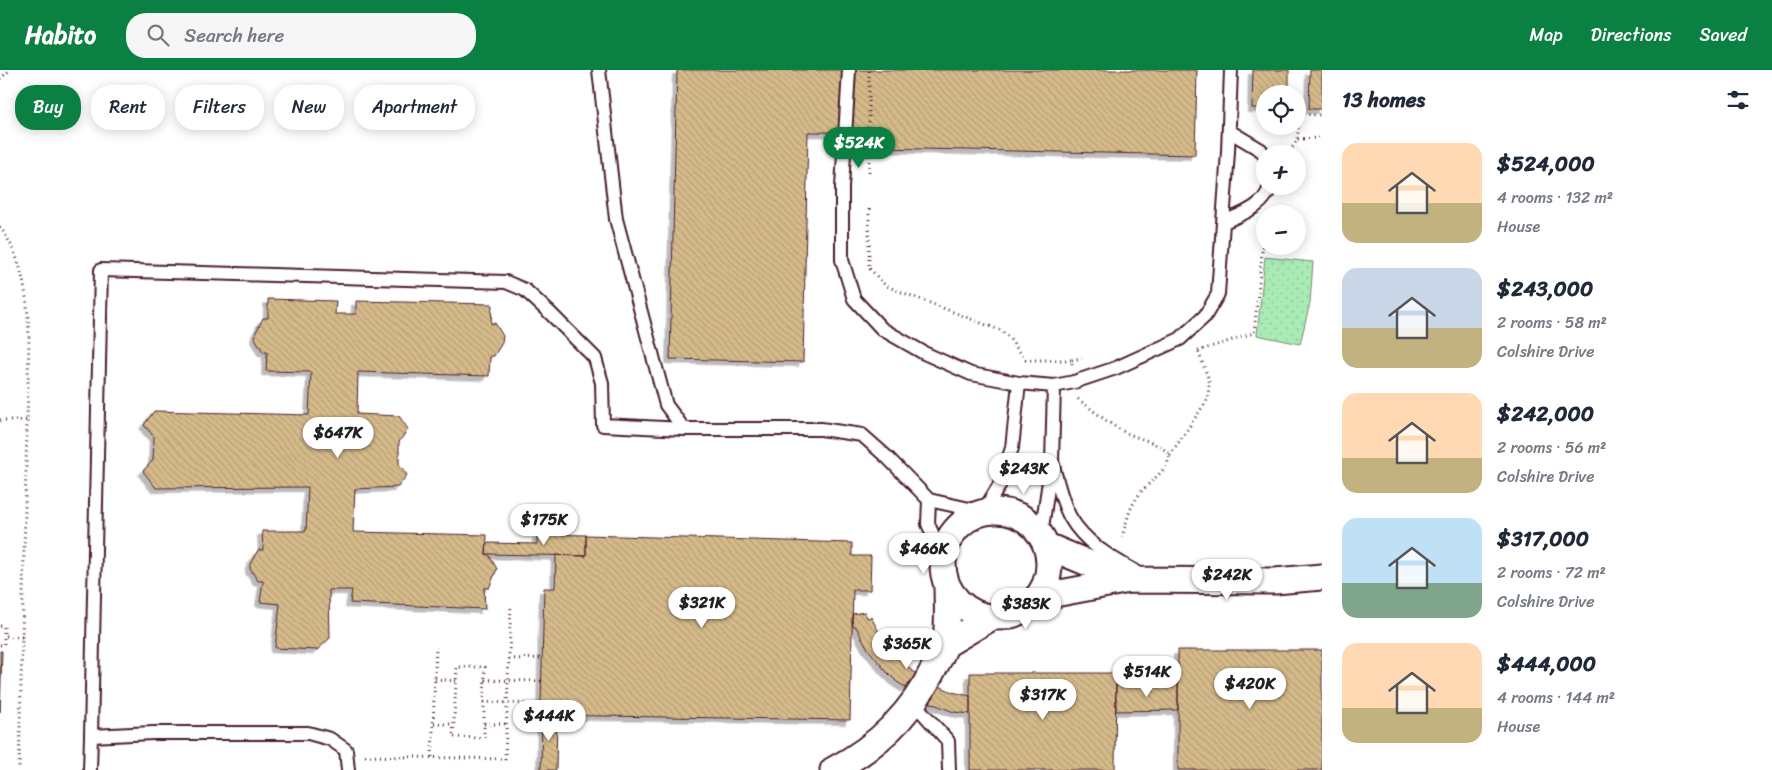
<!DOCTYPE html>
<html lang="en">
<head>
<meta charset="utf-8">
<style>
  body { margin:0; font-family:Sriracha,sans-serif; background:#f6f6f7; color:#1f2937; height:100vh; display:flex; flex-direction:column; font-size:19px; white-space:nowrap }
  * { box-sizing:border-box; margin:0 }
  p { font-size:16px; color:#747a83 }
  .icon { flex:none; width:28px; height:28px; fill:none; stroke:currentColor; stroke-width:2; stroke-linecap:round; stroke-linejoin:round }
  .map { position:relative; flex:1; overflow:hidden }
  .sheet { display:flex; flex-direction:column; background:#fff; width:450px }
  .sheet>* { flex:none }
  .guide { position:absolute; left:15px; top:15px; width:475px; height:45px; display:flex; gap:10px }
  .fabs { position:absolute; left:1256px; top:15px; display:grid; gap:10px }
  .fabs a { display:grid; place-items:center; width:50px; height:50px; border-radius:50%; background:#fff; box-shadow:0 2px 12px #0003; font-size:25px }
  .price { position:absolute; translate:-50% -42px; padding:0 11px; border-radius:18px; background:#fff; color:#222; font-size:16px; line-height:32px; filter:drop-shadow(0 1px 2px #0008) }
  .price::after { content:''; position:absolute; left:50%; top:30px; width:15px; height:11px; margin-left:-8px; background:inherit; clip-path:polygon(0 0,100% 0,50% 100%) }
  .price.selected { background:#0b8043; color:#fff }
  ul { padding:0; list-style:none }
  li { display:flex; align-items:center; gap:15px; height:125px; padding:0 20px }
  li span { display:grid; place-items:center; flex:none; width:140px; height:100px; border-radius:15px; color:#555 }
  li>.icon { margin-inline-start:auto }
  span .icon { width:60px; height:60px; fill:#fffc; stroke-width:1 }
  li b { font-size:21px }
  h2 { display:flex; justify-content:space-between; align-items:center; height:60px; padding:0 20px; font-size:21px }
  .pill { padding:0 18px; border-radius:20px; background:#fff; box-shadow:0 2px 12px #0003; font-size:18px; line-height:45px }
  .pill.selected { background:#0b8043; color:#fff }
  header { display:flex; align-items:center; gap:30px; box-sizing:border-box; height:70px; padding:0 25px; background:#0b8043; color:#fff }
  header strong { font-size:24px }
  nav { display:flex; gap:28px; margin-inline-start:auto; font-size:18px }
  .search { width:350px; height:45px; background:#f6f6f7; display:flex; align-items:center; gap:12px; box-sizing:border-box; padding:0 18px; border-radius:20px; color:#747a83; font-size:19px }
  main { display:flex; flex:1; min-height:0 }
  .map>svg:first-child { display:block }
  .grass { fill:url(#grass-dots); stroke:#7a8570 }
  .building { fill:url(#building-back-hatch); stroke:#4a1f2b; filter:url(#shadow) }
  .lines { fill:none; stroke-linecap:round; stroke-linejoin:round }
  .lane-casing { stroke:#4a1f2b; stroke-width:16 }
  .street-casing { stroke:#4a1f2b; stroke-width:29 }
  .path { stroke:#4a1f2b; stroke-width:3; stroke-dasharray:1 4; stroke-linecap:butt }
  .lane { stroke:#fff; stroke-width:12 }
  .street { stroke:#fff; stroke-width:25 }
</style>
</head>
<body>
<header>
<strong>Habito</strong>
<div class="search"><svg class="icon" aria-label="search" viewBox="0 0 24 24"><circle cx="10" cy="10" r="6"/><path d="M15 15l6 6"/></svg>Search here</div>
<nav><a>Map</a><a>Directions</a><a>Saved</a></nav>
</header>
<main>
<div class="map">
<svg width="1322" height="700" viewBox="0 0 1322 700">
  <defs>
    <pattern id="grass-dots" width="8" height="8" patternUnits="userSpaceOnUse" patternTransform="scale(1.25)"><rect width="8" height="8" fill="#a9ebb4"/><path d="M2 2h.1M6 6h.1" fill="none" stroke="#93c99b" stroke-width="1.8" stroke-linecap="round"/></pattern>
    <pattern id="building-back-hatch" width="6" height="6" patternUnits="userSpaceOnUse" patternTransform="scale(1.25)"><rect width="6" height="6" fill="#d5ba8a"/><path d="M-1 5l2 2M0 0l6 6M5-1l2 2" fill="none" stroke="#b89f77"/></pattern>
    <filter id="shadow"><feDropShadow dx="-4.5" dy="4.5" stdDeviation="0" flood-color="#0004"/></filter>
  </defs>
  <rect width="100%" height="100%" fill="#fff"/>
  <filter id="ink" filterUnits="userSpaceOnUse"><feTurbulence type="fractalNoise" baseFrequency=".02" numOctaves="2"/><feDisplacementMap in="SourceGraphic" scale="10" xChannelSelector="R" yChannelSelector="G"/><feConvolveMatrix kernelMatrix="1 2 1 2 8 2 1 2 1" color-interpolation-filters="sRGB"/></filter>
  <g filter="url(#ink)">
    <path class="grass" d="M1265,187L1313,192L1310,233L1300,274L1257,265Z"/>
    <path class="building" d="M677,0H1197L1195,85L877,78L878,63L808,62L803,292L670,289Z
      M1253,0H1289V24H1265V38H1252Z
      M1310,0H1322V39H1309Z
      M268,229L336,231L335,244H356V231L492,234L491,254L495,253L503,266L502,273L494,286H490L489,306L358,302L357,344L399,346L408,359L399,372V394L407,405L398,417L355,419L353,462L487,465L486,484L489,485L497,499L489,518H484L485,539L350,533L352,520H329L330,568L317,580L275,578L280,534L260,532L263,511H258L250,499V494L258,480H263L262,461H306L308,417L156,418L143,401L153,390L154,367L144,355L154,341L309,345L311,302L266,301L267,282H263L255,268L256,262L263,248H268Z
      M537,464L586,465V486L486,484L487,473L537,474Z
      M586,465L852,473V486H871L870,520H853L850,650L542,645L541,634L544,518H555L556,485L586,486Z
      M865,542L867,548L871,547L880,564L888,576L912,601L921,607L952,622L970,626V644L954,642L931,633L897,612L885,600L868,579L856,557L852,555V544Z
      M1178,580H1322V700H1178Z
      M0,581H2L0,642Z
      M970,603H1116L1115,700H970Z
      M1178,614V640L1116,641V615Z
      M542,645H557L556,700H541Z"/>
    <g class="lines">
      <g class="lane-casing">
        <path id="lane" d="M599,0L616,149L666,335L684,359H821L862,365L888,388L929,430L983,442L999,416L1012,378L1019,313
          M849,0L842,117V190L854,229L882,259L924,283L971,304L1019,313L1054,316L1074,312L1116,298L1180,269L1205,246L1218,224L1228,82L1231,0
          M1229,61L1261,80L1265,86
          M1224,152C1241,144 1265,137 1270,116
          M1052,392C1057,410 1061,430 1070,447C1084,472 1111,488 1135,501
          M929,430L928,454L943,487
          M1041,464L1052,392L1054,316
          M914,633L948,671L949,700
          M90,700L91,666
          M348,700L346,680L330,669L308,663H153L91,666L101,200L506,212L525,220L550,243L595,288L602,313L603,355L684,359"/>
      </g>
      <g class="street-casing">
        <path id="street" d="M943 494a53 53 0 1 1 106 0a53 53 0 1 1-106 0Z
          M1047,476L1129,510
          M1039,527L1129,510L1275,511L1322,507
          M945,575L992,547
          M833,700C877,677 912,643 934,598C938,591 944,582 945,574C949,556 947,534 947,516"/>
      </g>
      <path class="path" d="M0,9L10,0
        M1298,69L1322,68
        M1285,84C1301,73 1298,61 1298,44L1322,45
        M869,102V0
        M869,139V198L886,216L1002,261L1009,268L1026,290H1071
        M0,157C23,188 28,228 29,267L19,700
        M1198,281L1254,263L1265,152
        M1072,294L1071,290L1082,288
        M1078,329C1092,339 1105,351 1119,359C1137,370 1155,369 1170,385C1166,405 1144,413 1135,431C1127,443 1126,458 1120,471
        M0,350H27
        M1170,385L1208,329L1209,310L1198,281
        M0,556H4V566
        M0,575H4V566L22,567
        M509,589L542,588
        M435,609L456,611
        M485,610L541,611
        M484,632V668L453,667L457,597H485L484,632L541,634
        M434,654H454
        M484,654H506
        M365,686L505,689L511,535
        M432,687L436,577"/>
      <use href="#lane" class="lane"/>
      <use href="#street" class="street"/>
    </g>
  </g>
</svg>
<div class="fabs">
<a><svg class="icon" aria-label="locate" viewBox="0 0 24 24"><circle cx="12" cy="12" r="6"/><path d="M12 2v4M12 18v4M2 12h4M18 12h4"/></svg></a>
<a>+</a>
<a>−</a>
</div>
<b class="price selected" style="left:859px;top:99px">$524K</b>
<b class="price" style="left:338px;top:389px">$647K</b>
<b class="price" style="left:1024px;top:425px">$243K</b>
<b class="price" style="left:544px;top:476px">$175K</b>
<b class="price" style="left:924px;top:505px">$466K</b>
<b class="price" style="left:1227px;top:531px">$242K</b>
<b class="price" style="left:702px;top:559px">$321K</b>
<b class="price" style="left:1026px;top:560px">$383K</b>
<b class="price" style="left:907px;top:600px">$365K</b>
<b class="price" style="left:1147px;top:628px">$514K</b>
<b class="price" style="left:1250px;top:640px">$420K</b>
<b class="price" style="left:1043px;top:651px">$317K</b>
<b class="price" style="left:549px;top:672px">$444K</b>
<div class="guide">
<a class="pill selected">Buy</a>
<a class="pill">Rent</a>
<a class="pill">Filters</a>
<a class="pill">New</a>
<a class="pill">Apartment</a>
</div>
</div>
<section class="sheet">
<h2>13 homes<svg class="icon" aria-label="filters" viewBox="0 0 24 24"><path d="M4 7h16M4 17h16"/><circle cx="9" cy="7" r="2"/><circle cx="15" cy="17" r="2"/></svg></h2>
<ul>
<li><span style="background:linear-gradient(#ffd9b3 60%,#c2b280 0)"><svg class="icon" aria-label="home" viewBox="0 0 24 24"><path d="M3 11l9-7 9 7M6 9v11h12V9"/></svg></span><div><b>$524,000</b><p>4 rooms · 132 m²</p><p>House</p></div></li>
<li><span style="background:linear-gradient(#c9d6e8 60%,#c2b280 0)"><svg class="icon" aria-label="home" viewBox="0 0 24 24"><path d="M3 11l9-7 9 7M6 9v11h12V9"/></svg></span><div><b>$243,000</b><p>2 rooms · 58 m²</p><p>Colshire Drive</p></div></li>
<li><span style="background:linear-gradient(#ffd9b3 65%,#c2b280 0)"><svg class="icon" aria-label="home" viewBox="0 0 24 24"><path d="M3 11l9-7 9 7M6 9v11h12V9"/></svg></span><div><b>$242,000</b><p>2 rooms · 56 m²</p><p>Colshire Drive</p></div></li>
<li><span style="background:linear-gradient(#bfe0f5 65%,#7fa58c 0)"><svg class="icon" aria-label="home" viewBox="0 0 24 24"><path d="M3 11l9-7 9 7M6 9v11h12V9"/></svg></span><div><b>$317,000</b><p>2 rooms · 72 m²</p><p>Colshire Drive</p></div></li>
<li><span style="background:linear-gradient(#ffd9b3 65%,#c2b280 0)"><svg class="icon" aria-label="home" viewBox="0 0 24 24"><path d="M3 11l9-7 9 7M6 9v11h12V9"/></svg></span><div><b>$444,000</b><p>4 rooms · 144 m²</p><p>House</p></div></li>
</ul>
</section>
</main>
</body>
</html>
